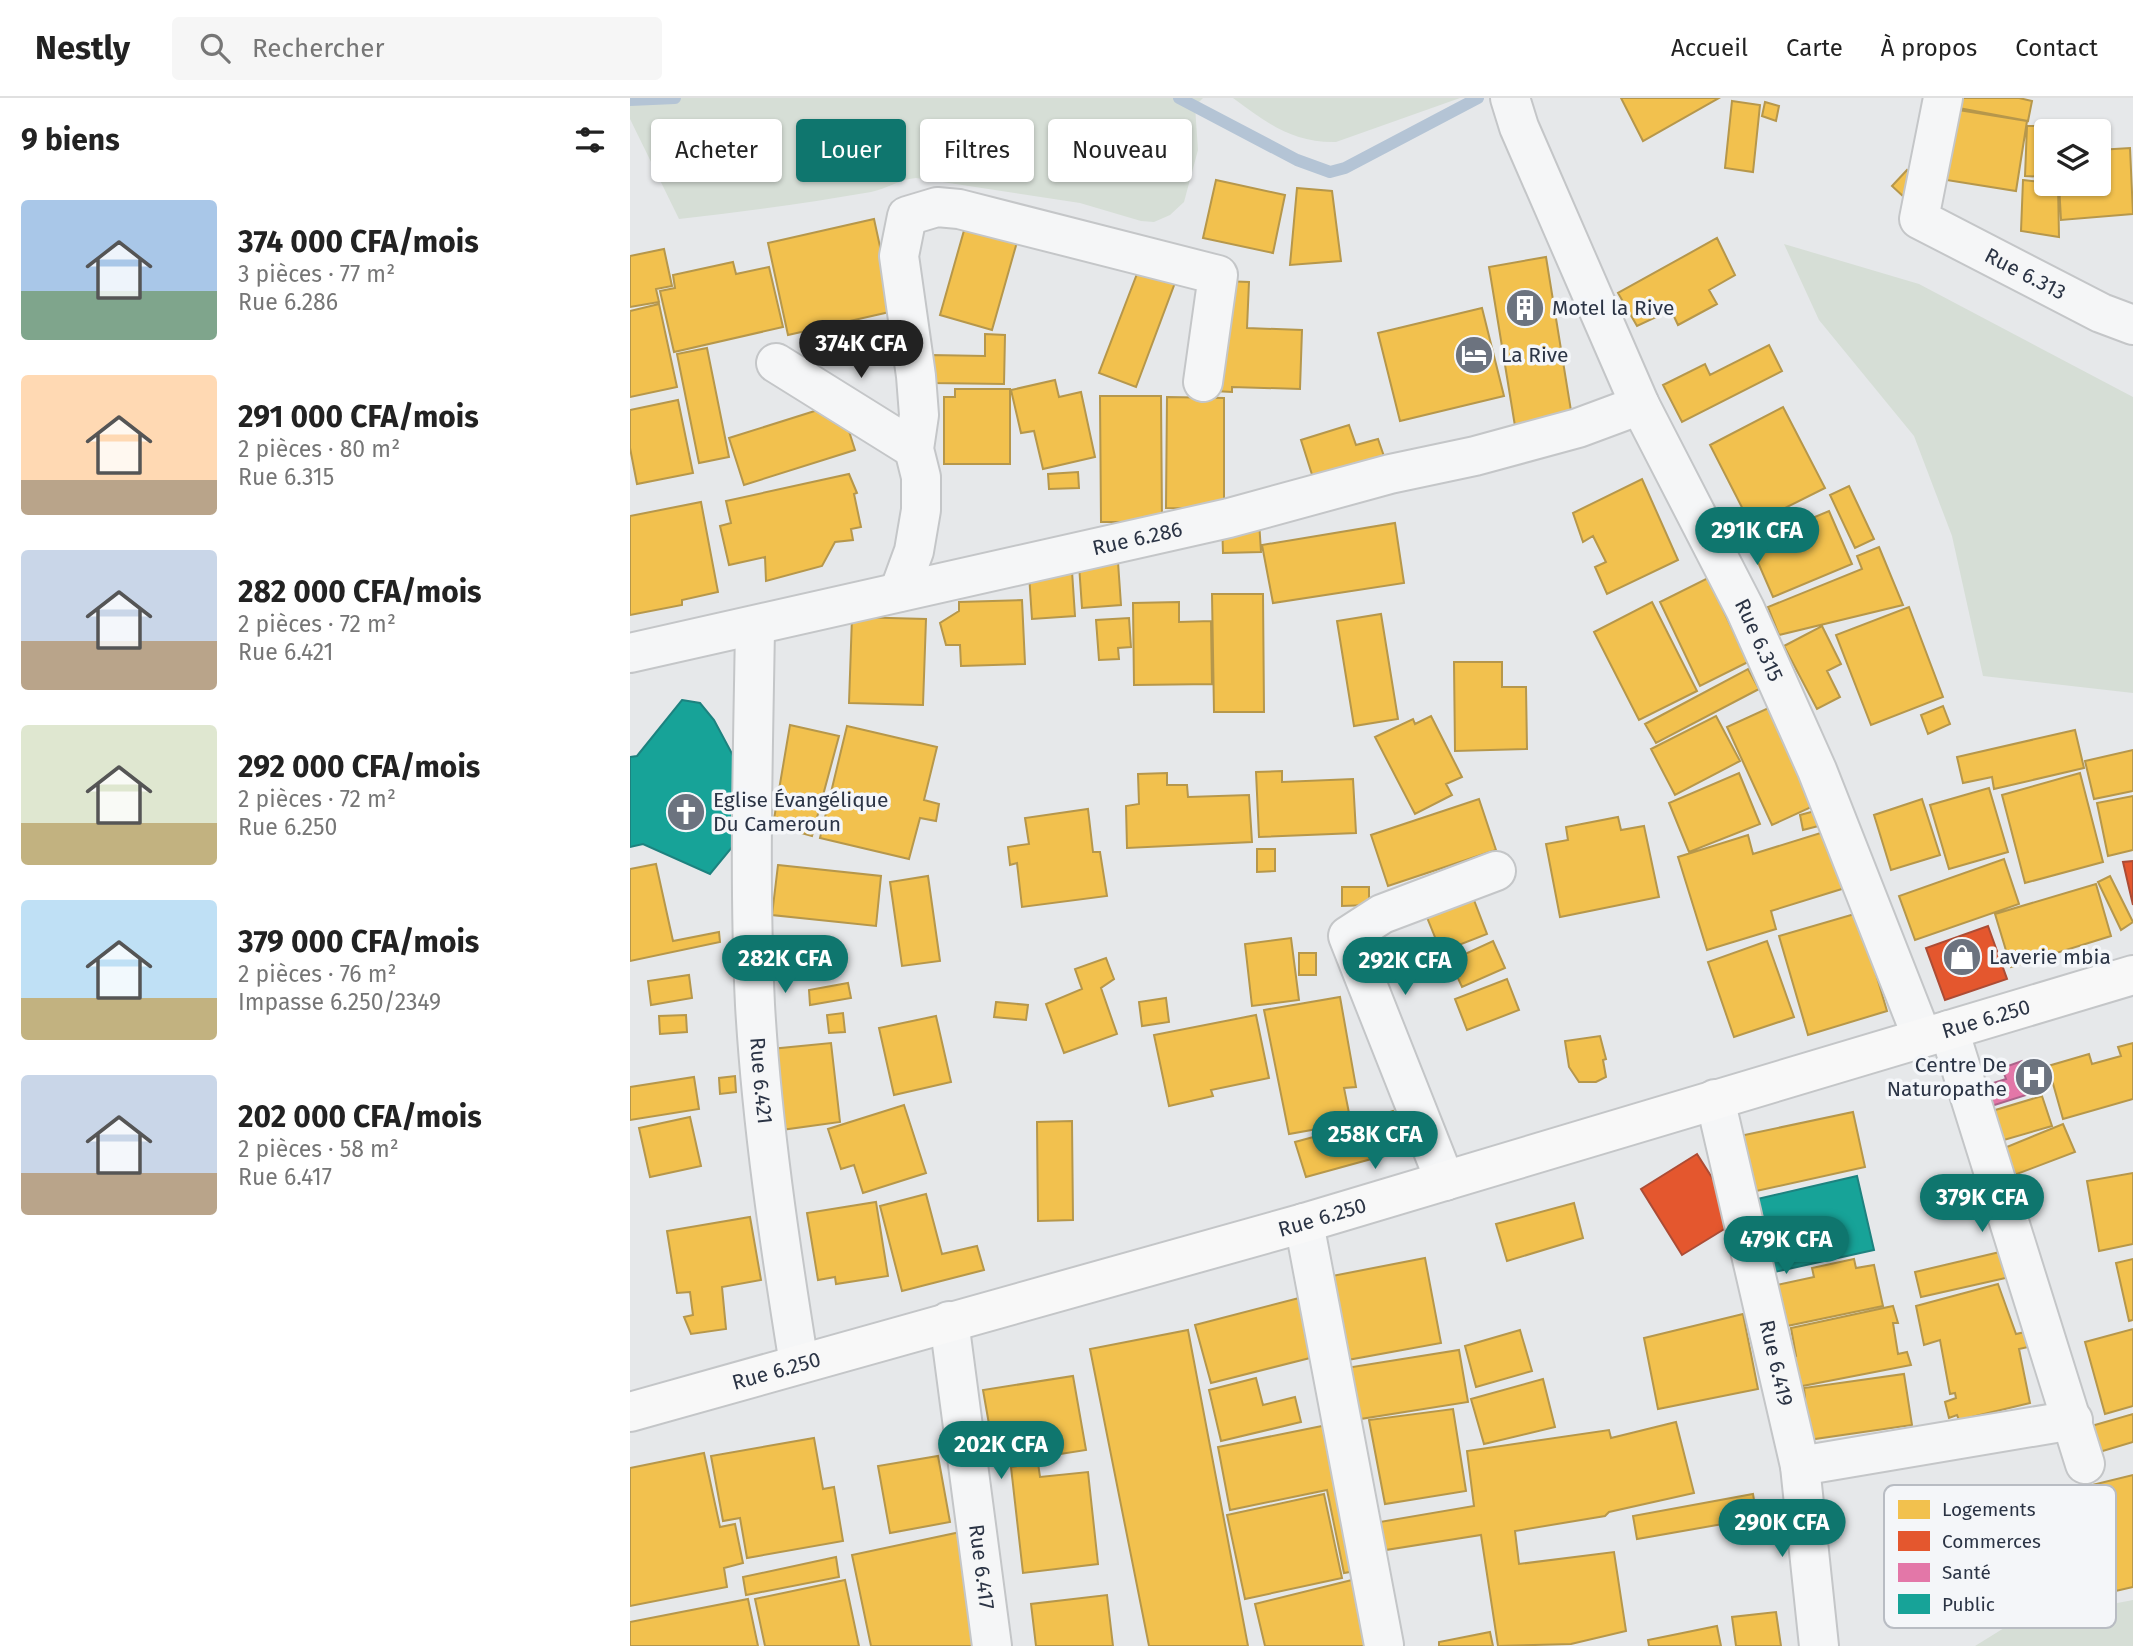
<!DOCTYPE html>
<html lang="fr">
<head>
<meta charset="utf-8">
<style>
  body { margin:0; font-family:"Fira Sans",sans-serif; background:#f6f6f6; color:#222; height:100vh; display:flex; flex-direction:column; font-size:26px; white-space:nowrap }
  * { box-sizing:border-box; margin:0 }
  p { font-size:23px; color:#767676 }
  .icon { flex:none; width:38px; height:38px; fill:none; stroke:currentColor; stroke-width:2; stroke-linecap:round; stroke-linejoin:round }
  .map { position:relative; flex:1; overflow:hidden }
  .sheet { display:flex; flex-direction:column; background:#fff; width:630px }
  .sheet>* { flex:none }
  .hud { position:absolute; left:21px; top:21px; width:665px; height:63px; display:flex; gap:14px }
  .controls { position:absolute; left:1404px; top:21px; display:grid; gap:14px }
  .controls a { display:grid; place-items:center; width:77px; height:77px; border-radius:7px; background:#fff; box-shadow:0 2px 5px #0004; font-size:35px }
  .price { position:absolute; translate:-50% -60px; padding:0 16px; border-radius:24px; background:#0f766e; color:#fff; font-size:23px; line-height:46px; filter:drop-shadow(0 2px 4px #0008) }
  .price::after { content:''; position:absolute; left:50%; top:42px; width:21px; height:16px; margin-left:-10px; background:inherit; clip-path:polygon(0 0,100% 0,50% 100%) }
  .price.on { background:#222; color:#fff }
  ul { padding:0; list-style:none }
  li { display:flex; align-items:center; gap:21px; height:175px; padding:0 21px }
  li span { display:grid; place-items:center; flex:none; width:196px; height:140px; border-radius:7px; color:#555 }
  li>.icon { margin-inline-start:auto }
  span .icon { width:84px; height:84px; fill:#fffc; stroke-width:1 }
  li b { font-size:30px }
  h2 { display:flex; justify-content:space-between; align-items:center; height:84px; padding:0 21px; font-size:30px }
  .pill { padding:0 24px; border-radius:7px; background:#fff; box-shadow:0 2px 5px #0004; font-size:24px; line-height:63px }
  .pill.on { background:#0f766e; color:#fff }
  header { display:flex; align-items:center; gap:42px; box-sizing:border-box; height:98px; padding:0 35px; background:#fff; border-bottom:2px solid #e0e0e0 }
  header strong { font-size:33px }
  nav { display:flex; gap:38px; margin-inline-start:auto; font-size:24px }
  .search { width:490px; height:63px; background:#f6f6f6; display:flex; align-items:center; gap:18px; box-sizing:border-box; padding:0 24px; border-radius:7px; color:#767676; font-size:26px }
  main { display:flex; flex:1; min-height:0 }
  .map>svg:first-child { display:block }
  .green { fill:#d6ded6 }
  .homes { fill:#f2c14e; stroke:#b6974b; stroke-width:2 }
  .shops { fill:#e4572e; stroke:#ac4c35; stroke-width:2 }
  .health { fill:#e377a8; stroke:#ac638a; stroke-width:2 }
  .public { fill:#17a398; stroke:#1d827f; stroke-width:2 }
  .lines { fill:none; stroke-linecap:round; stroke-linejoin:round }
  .stream { stroke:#b4c4d5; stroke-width:12 }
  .street-casing { stroke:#c4c6c8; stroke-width:42 }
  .secondary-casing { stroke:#c4c6c8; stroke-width:42 }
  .street { stroke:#f5f6f7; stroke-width:38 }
  .secondary { stroke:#f8f8f8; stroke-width:38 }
  .labels { text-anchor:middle; stroke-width:7; stroke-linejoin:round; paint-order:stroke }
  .street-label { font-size:21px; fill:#2b3445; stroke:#f4f6f9 }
  .poi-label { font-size:21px; fill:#2b3445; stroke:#f4f6f9; text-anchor:start }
  .key { fill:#f4f6f9; stroke:#b8bcc3; stroke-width:2 }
  .key-label { font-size:19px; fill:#2b3445 }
</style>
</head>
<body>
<header>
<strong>Nestly</strong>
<div class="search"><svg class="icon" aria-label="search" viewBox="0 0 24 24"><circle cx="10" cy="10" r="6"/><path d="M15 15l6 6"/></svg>Rechercher</div>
<nav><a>Accueil</a><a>Carte</a><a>À propos</a><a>Contact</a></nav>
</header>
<main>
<section class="sheet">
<h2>9 biens<svg class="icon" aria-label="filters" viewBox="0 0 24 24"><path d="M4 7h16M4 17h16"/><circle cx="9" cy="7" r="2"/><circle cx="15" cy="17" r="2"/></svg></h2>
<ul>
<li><span style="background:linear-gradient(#a9c7e8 65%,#7fa58c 0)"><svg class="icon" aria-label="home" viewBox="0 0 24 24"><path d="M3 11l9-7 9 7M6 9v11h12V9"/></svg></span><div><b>374 000 CFA/mois</b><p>3 pièces · 77 m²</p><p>Rue 6.286</p></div></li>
<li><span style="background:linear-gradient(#ffd9b3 75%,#b9a48a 0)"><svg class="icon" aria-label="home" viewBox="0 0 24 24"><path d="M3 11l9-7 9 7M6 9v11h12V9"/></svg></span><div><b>291 000 CFA/mois</b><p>2 pièces · 80 m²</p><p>Rue 6.315</p></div></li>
<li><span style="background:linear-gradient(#c9d6e8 65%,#b9a48a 0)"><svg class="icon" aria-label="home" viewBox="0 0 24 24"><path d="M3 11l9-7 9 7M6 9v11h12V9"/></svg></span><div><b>282 000 CFA/mois</b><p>2 pièces · 72 m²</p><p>Rue 6.421</p></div></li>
<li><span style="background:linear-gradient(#dfe7d0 70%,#c2b280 0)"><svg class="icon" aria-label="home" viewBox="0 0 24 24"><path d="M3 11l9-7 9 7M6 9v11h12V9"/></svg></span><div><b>292 000 CFA/mois</b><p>2 pièces · 72 m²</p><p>Rue 6.250</p></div></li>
<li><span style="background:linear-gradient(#bfe0f5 70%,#c2b280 0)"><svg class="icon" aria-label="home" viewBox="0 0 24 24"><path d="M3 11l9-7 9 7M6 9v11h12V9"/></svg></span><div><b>379 000 CFA/mois</b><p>2 pièces · 76 m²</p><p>Impasse 6.250/2349</p></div></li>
<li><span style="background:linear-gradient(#c9d6e8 70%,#b9a48a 0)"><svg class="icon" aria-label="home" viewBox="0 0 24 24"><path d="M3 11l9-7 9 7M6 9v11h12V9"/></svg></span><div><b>202 000 CFA/mois</b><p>2 pièces · 58 m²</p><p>Rue 6.417</p></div></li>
</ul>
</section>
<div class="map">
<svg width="1503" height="1548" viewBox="0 0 1503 1548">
  <rect width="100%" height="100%" fill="#e6e8ea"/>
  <path class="green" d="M0,0H573L565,8L568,52L554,104L540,117L524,124L511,123L450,105L286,80C267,82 257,91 241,94C177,105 114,114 49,121L0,21Z
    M603,0H830L706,44C662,45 637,25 603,0Z
    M1154,146L1289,186L1503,299V595L1353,578L1322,438L1284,338L1189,222Z
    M1438,1502L1456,1511L1503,1502V1548H1345L1405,1511Z"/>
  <path class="homes" d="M991,0H1089L1013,43Z
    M1319,0H1389L1402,3L1398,23L1318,8Z
    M1102,3L1130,7L1123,74L1095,70Z
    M1135,4L1149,8L1146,23L1132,18Z
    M1316,10L1397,23L1386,93L1304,80Z
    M1397,28H1423V33H1416V79L1395,78Z
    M1500,50L1503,116L1431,122L1429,86H1468V52Z
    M1277,72L1290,84L1275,100L1262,88Z
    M586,82L655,97L643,155L573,140Z
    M1393,82L1428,86L1429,139L1391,133Z
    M667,90L702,93L711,163L660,167Z
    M244,121L264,213L158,237L138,145Z
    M335,129L387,144L362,232L310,217Z
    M1087,140L1105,177L1079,192L1087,206L1048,227L1041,212L1007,228L988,195Z
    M34,151L42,188L26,191L29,204L0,209V158Z
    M916,159L942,319L885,328L859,169Z
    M103,164L106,176L139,169L153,229L44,254L30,193L45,190L43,177Z
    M510,168L546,182L506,289L469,275Z
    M592,183L619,184L617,230L672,232L670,291L602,289V294L584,293Z
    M29,206L47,289L0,299V213Z
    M852,210L874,298L770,323L748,235Z
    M355,236L375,237L374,286L301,285V257L355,258Z
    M1139,247L1152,273L1052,324L1033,287L1075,266L1080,277Z
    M77,250L99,359L69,365L47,256Z
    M425,282L429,299L451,294L465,359L413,371L404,333L391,335L381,292Z
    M325,291H380V366H314V299H325Z
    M470,298H531L532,424H471Z
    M537,299L594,300V411L536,410Z
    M48,302L63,375L7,386L0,350V312Z
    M210,305L225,352L114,387L99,340Z
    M1153,309L1195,390L1121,427L1080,347Z
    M719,327L726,347L748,341L756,364L685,386L671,342Z
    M448,374L449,390L419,391L418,376Z
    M219,376L227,395L224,396L231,429L221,431L223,442L205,444L192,468L136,483L135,459L99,467L90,428L101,425L96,403Z
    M1012,381L1048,462L977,496L965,469L976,464L963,438L953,444L943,415Z
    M1219,388L1244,441L1225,450L1200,397Z
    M71,404L88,494L52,502V507L0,517V418Z
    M1199,413L1222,466L1143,499L1120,446Z
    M629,423L631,454L593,455L592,424Z
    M765,425L774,485L643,505L632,447Z
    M1249,449L1273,507L1149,537L1138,509L1232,471L1227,458Z
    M488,464L491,507L452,510L449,467Z
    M442,473L445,518L402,521L399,476Z
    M1078,480L1118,564L1070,588L1030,504Z
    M582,496H633L634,614H584Z
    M392,502L395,566L331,568L330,547H316L310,525L329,513V504Z
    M549,504V524L581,523L582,586L504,587L503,505Z
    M1022,504L1067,593L1009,622L964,534Z
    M1279,509L1313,599L1241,627L1206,537Z
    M751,516L768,621L724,628L707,523Z
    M222,519L296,521L293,607L219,605Z
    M499,520L501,549L488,550L489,561L469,562L466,522Z
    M1192,528L1211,566L1197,573L1210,599L1187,611L1154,548Z
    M824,564H872V589H896L897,651L825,653Z
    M1118,571L1129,591L1026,645L1015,626Z
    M1145,607L1190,705L1142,727L1097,629Z
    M1313,608L1320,626L1298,636L1291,617Z
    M801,618L832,679L816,686L822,697L785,716L745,639L783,621L785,626Z
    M1086,618L1110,663L1045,697L1021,651Z
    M160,627L209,638L182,738L143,727Z
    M217,628L307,649L294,702L309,706L306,723L290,720L279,761L190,740Z
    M1445,632L1454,670L1364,691L1362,679L1333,685L1327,659Z
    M1503,652V693L1464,701L1455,663Z
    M652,673V684L723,681L726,735L629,739L626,674Z
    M537,675V687H557L558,699L619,697L622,744L497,750L496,708L509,706L508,676Z
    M1109,675L1130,726L1059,754L1039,705Z
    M1450,675L1473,764L1395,785L1372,697Z
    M1359,690L1378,754L1319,771L1300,707Z
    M1503,698V752L1478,758L1467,705Z
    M849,701L866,752L758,788L741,737Z
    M1292,701L1310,757L1261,772L1244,717Z
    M1196,710L1200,725L1173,732L1170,717Z
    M458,711L463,754H470L477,798L392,809L387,765L380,767L378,749L399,746L395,720Z
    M988,719L991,732L1014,728L1029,799L930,819L916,746L938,742L936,729Z
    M1197,733L1215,790L1141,813L1146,831L1077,852L1048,759L1118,737L1123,756Z
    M627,751H645V773L627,774Z
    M1374,761L1389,806L1285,842L1269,798Z
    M26,766L43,843L89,834L90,844L0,863V771Z
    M148,767L251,778L246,828L142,817Z
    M298,778L310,863L272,868L260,784Z
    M1480,778L1503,824L1491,832L1468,784Z
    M837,784L857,836L811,854L790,802Z
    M1466,786L1481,838L1381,869L1365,816Z
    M712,789H739V807L712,808Z
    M1228,815L1257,913L1178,937L1149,838Z
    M661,840L669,902L622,908L615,846Z
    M863,843L875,870L832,889L820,863Z
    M1137,843L1164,919L1104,939L1078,864Z
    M669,855H686V877H669Z
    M476,860L484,881L471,890L487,936L434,955L416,906L452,891L445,871Z
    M59,877L62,900L21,907L18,883Z
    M877,881L889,912L837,932L825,901Z
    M218,885L221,900L180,907L179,892Z
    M710,899L726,989L714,990L721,1025L659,1036L634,912Z
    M536,900L539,924L512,928L509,904Z
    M366,904L398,907L396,922L364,919Z
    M213,915L215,934L199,935L197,917Z
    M56,917L57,934L30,936L29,918Z
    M626,917L639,980L581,992L583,998L539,1008L524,937Z
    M306,918L321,984L264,997L249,930Z
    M970,938L976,961L973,962L976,979L966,984H949L939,969L935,943Z
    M201,945L210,1024L151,1032L141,951Z
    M1503,945V1001L1433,1021L1418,968L1459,956L1462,966L1491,958L1488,949Z
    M105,978L106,994L90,996L89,980Z
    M64,979L69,1011L0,1022V989Z
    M1412,998L1422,1028L1360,1046L1352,1016Z
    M274,1007L296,1075L233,1095L224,1067L211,1071L198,1031Z
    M763,1013L780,1049L752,1059L740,1021Z
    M1223,1014L1235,1069L1117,1095L1105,1039Z
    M60,1019L71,1068L20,1079L9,1030Z
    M442,1023L443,1122L408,1123L407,1024Z
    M735,1025L745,1060L676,1079L665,1044Z
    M1433,1026L1445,1054L1379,1079L1367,1053Z
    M1503,1075V1146L1469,1153L1457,1083Z
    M296,1096L312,1156L347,1148L354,1172L272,1193L250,1108Z
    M246,1104L258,1178L206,1186L205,1179L188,1182L177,1115Z
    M944,1105L953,1140L877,1163L866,1126Z
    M120,1119L131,1182L92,1189L96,1231L61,1236L54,1219L63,1217L60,1194L47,1195L37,1133Z
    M1374,1153L1380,1179L1291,1199L1285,1174Z
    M795,1160L811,1245L712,1263L697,1179Z
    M1224,1161L1226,1170L1244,1167L1253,1208L1157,1228L1147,1187L1184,1179L1182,1170Z
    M1503,1161V1222L1499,1223L1486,1165Z
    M1368,1186L1386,1236L1395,1234L1398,1249L1389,1251L1400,1305L1329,1322L1327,1317L1319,1320L1315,1304L1326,1300L1325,1295L1320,1296L1310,1242L1294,1247L1286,1208Z
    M669,1200L684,1259L581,1285L565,1227Z
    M1263,1208L1268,1225H1263L1268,1256L1277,1254L1281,1267L1162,1290L1156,1260L1166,1258L1161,1230Z
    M1113,1216L1128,1291L1028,1311L1014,1240Z
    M1503,1231V1308L1475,1316L1455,1244Z
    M558,1232L618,1548H519L460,1251Z
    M890,1232L902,1273L846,1289L835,1248Z
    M829,1252L838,1304L724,1322L716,1270Z
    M1274,1276L1282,1327L1171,1343L1164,1302L1175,1300L1174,1290Z
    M443,1278L456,1352L366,1366L353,1292Z
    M626,1280L633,1307L665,1299L671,1324L591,1343L579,1292Z
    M913,1281L925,1329L854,1346L841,1301Z
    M823,1311L836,1393L755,1406L739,1322Z
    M1503,1316V1344L1466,1355L1458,1329Z
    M1046,1324L1064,1395L979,1414L975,1418L885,1433L889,1466L984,1454L996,1533L941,1546L868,1548L851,1437L743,1454L738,1426L844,1408L837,1353L979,1332L981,1340Z
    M707,1325L737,1471L714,1475L697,1392L600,1412L588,1349Z
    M184,1340L193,1391L204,1389L213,1443L117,1460L110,1420L93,1423L81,1358Z
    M74,1355L90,1429L105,1426L113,1465L94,1470L97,1489L0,1508V1370Z
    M308,1358L320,1424L260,1435L248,1368Z
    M408,1365L410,1379L458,1374L468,1466L393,1475L381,1369Z
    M1503,1377V1489L1468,1497L1457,1456L1466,1454L1450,1390Z
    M694,1396L712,1480L615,1501L597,1417Z
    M1123,1396L1127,1420L1007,1441L1003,1418Z
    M335,1433L359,1548H241L222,1457Z
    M206,1459L209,1479L116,1497L113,1479Z
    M730,1480L746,1548H635L625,1506Z
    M215,1482L229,1548H135L125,1501Z
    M477,1497L483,1548H406L401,1506Z
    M118,1501L128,1548H0V1524Z
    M1146,1514L1151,1548H1106L1102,1519Z
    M1087,1528L1091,1548H1019L1018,1542Z
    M860,1534L863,1548H809V1544Z"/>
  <path class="shops" d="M1503,763V807L1493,764Z
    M1358,828L1377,881L1315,902L1296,850Z
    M1067,1056L1109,1122L1052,1157L1011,1091Z"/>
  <path class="health" d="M1392,963L1396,975L1412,970L1418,990L1355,1010L1348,990L1376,981L1372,970Z"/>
  <path class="public" d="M52,602L70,605L84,622L107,665L108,742L80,776L13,746L0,749V659L7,658Z
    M1227,1078L1244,1152L1140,1175L1123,1102Z"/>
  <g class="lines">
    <path class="stream" d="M549,0L667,62L700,74L715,70L848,0
      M0,2L45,0"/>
    <g class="street-casing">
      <g id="street">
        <path id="s1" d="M880,0L889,29L1010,307L1115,511L1187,672L1292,939"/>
        <path id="s2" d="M1313,0L1289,121L1471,215L1503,227"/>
        <path d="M146,265L284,351"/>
        <path d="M269,494L284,453L291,412V379L284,351L289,317L286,278L269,158L277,118L307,109L329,111L588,177L573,284"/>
        <path id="s3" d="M125,530C123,655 119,782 125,907C132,1028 150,1148 169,1266"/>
        <path id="s4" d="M0,555L599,420L760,376L845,358L948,330L1010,307"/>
        <path d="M1319,932L1455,1366"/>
        <path id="s5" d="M1085,1001L1170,1368L1189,1548"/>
        <path d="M815,1083L718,838L752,816L866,773"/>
        <path d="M674,1125L754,1547"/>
        <path id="s6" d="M319,1223L362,1548"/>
        <path d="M1170,1368L1443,1322"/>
      </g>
    </g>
    <g class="secondary-casing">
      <g id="secondary">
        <path id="s7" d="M0,1314L674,1125L1503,877"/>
      </g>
    </g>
    <use href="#street" class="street"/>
    <use href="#secondary" class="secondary"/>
  </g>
  <defs>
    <g id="building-disc" transform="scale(2.0125)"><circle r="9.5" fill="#6c737f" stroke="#f4f6f9"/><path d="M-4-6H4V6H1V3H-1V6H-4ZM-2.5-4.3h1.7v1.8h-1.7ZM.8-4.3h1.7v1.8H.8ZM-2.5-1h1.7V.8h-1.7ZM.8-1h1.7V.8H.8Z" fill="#fff"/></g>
    <g id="hotel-disc" transform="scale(2.0125)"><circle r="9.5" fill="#6c737f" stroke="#f4f6f9"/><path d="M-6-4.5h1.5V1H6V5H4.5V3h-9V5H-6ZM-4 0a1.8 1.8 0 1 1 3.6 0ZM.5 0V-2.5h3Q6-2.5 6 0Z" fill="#fff"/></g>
    <g id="church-disc" transform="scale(2.0125)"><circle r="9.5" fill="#6c737f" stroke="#f4f6f9"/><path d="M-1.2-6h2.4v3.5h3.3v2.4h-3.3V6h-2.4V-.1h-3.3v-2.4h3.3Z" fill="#fff"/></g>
    <g id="shop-disc" transform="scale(2.0125)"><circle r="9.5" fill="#6c737f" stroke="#f4f6f9"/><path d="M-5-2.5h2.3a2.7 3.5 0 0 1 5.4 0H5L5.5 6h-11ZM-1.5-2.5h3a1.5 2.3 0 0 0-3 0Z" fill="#fff"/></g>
    <g id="hospital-disc" transform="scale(2.0125)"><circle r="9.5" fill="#6c737f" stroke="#f4f6f9"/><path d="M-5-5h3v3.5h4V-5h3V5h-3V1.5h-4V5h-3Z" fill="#fff"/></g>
  </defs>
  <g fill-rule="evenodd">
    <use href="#building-disc" x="895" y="210"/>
    <use href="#hotel-disc" x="844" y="257"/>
    <use href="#church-disc" x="56" y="714"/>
    <use href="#shop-disc" x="1332" y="859"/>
    <use href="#hospital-disc" x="1404" y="979"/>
  </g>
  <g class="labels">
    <g class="street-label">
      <text dy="7" stroke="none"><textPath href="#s2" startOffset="243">Rue 6.313</textPath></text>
      <text dy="7" stroke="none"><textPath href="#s4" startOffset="520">Rue 6.286</textPath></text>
      <text dy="7" stroke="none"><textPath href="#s1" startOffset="597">Rue 6.315</textPath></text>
      <text dy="7" stroke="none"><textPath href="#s7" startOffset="1412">Rue 6.250</textPath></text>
      <text dy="7" stroke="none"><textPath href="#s3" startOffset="453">Rue 6.421</textPath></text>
      <text dy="7" stroke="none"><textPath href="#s7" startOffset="719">Rue 6.250</textPath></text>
      <text dy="7" stroke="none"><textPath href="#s5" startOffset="271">Rue 6.419</textPath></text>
      <text dy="7" stroke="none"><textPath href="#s7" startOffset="152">Rue 6.250</textPath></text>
      <text dy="7" stroke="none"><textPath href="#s6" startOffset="248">Rue 6.417</textPath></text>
    </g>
    <g class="poi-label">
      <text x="922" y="217">Motel la Rive</text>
      <text x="871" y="264">La Rive</text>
      <text x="83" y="709">Eglise Évangélique<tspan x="83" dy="24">Du Cameroun</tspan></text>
      <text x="1359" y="866">Laverie mbia</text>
      <text x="1377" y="974" text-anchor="end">Centre De<tspan x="1377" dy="24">Naturopathe</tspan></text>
    </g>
  </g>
  <rect x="1254" y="1387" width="232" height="143" rx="10" class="key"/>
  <rect x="1268" y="1402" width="32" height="19" fill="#f2c14e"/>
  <rect x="1268" y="1433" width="32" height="20" fill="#e4572e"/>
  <rect x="1268" y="1465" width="32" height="19" fill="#e377a8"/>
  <rect x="1268" y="1496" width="32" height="20" fill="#17a398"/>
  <g class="key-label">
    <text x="1312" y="1418">Logements</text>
    <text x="1312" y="1450">Commerces</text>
    <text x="1312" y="1481">Santé</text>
    <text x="1312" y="1513">Public</text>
  </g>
</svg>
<div class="controls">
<a><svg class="icon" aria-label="layers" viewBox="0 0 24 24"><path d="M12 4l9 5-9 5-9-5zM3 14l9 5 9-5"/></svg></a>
</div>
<b class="price on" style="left:231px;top:282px">374K CFA</b>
<b class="price" style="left:1127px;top:469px">291K CFA</b>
<b class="price" style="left:155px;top:897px">282K CFA</b>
<b class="price" style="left:775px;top:899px">292K CFA</b>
<b class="price" style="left:745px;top:1073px">258K CFA</b>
<b class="price" style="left:1352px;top:1136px">379K CFA</b>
<b class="price" style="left:1156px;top:1178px">479K CFA</b>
<b class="price" style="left:371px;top:1383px">202K CFA</b>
<b class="price" style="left:1152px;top:1461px">290K CFA</b>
<div class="hud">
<a class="pill">Acheter</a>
<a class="pill on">Louer</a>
<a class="pill">Filtres</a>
<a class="pill">Nouveau</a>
</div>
</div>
</main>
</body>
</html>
